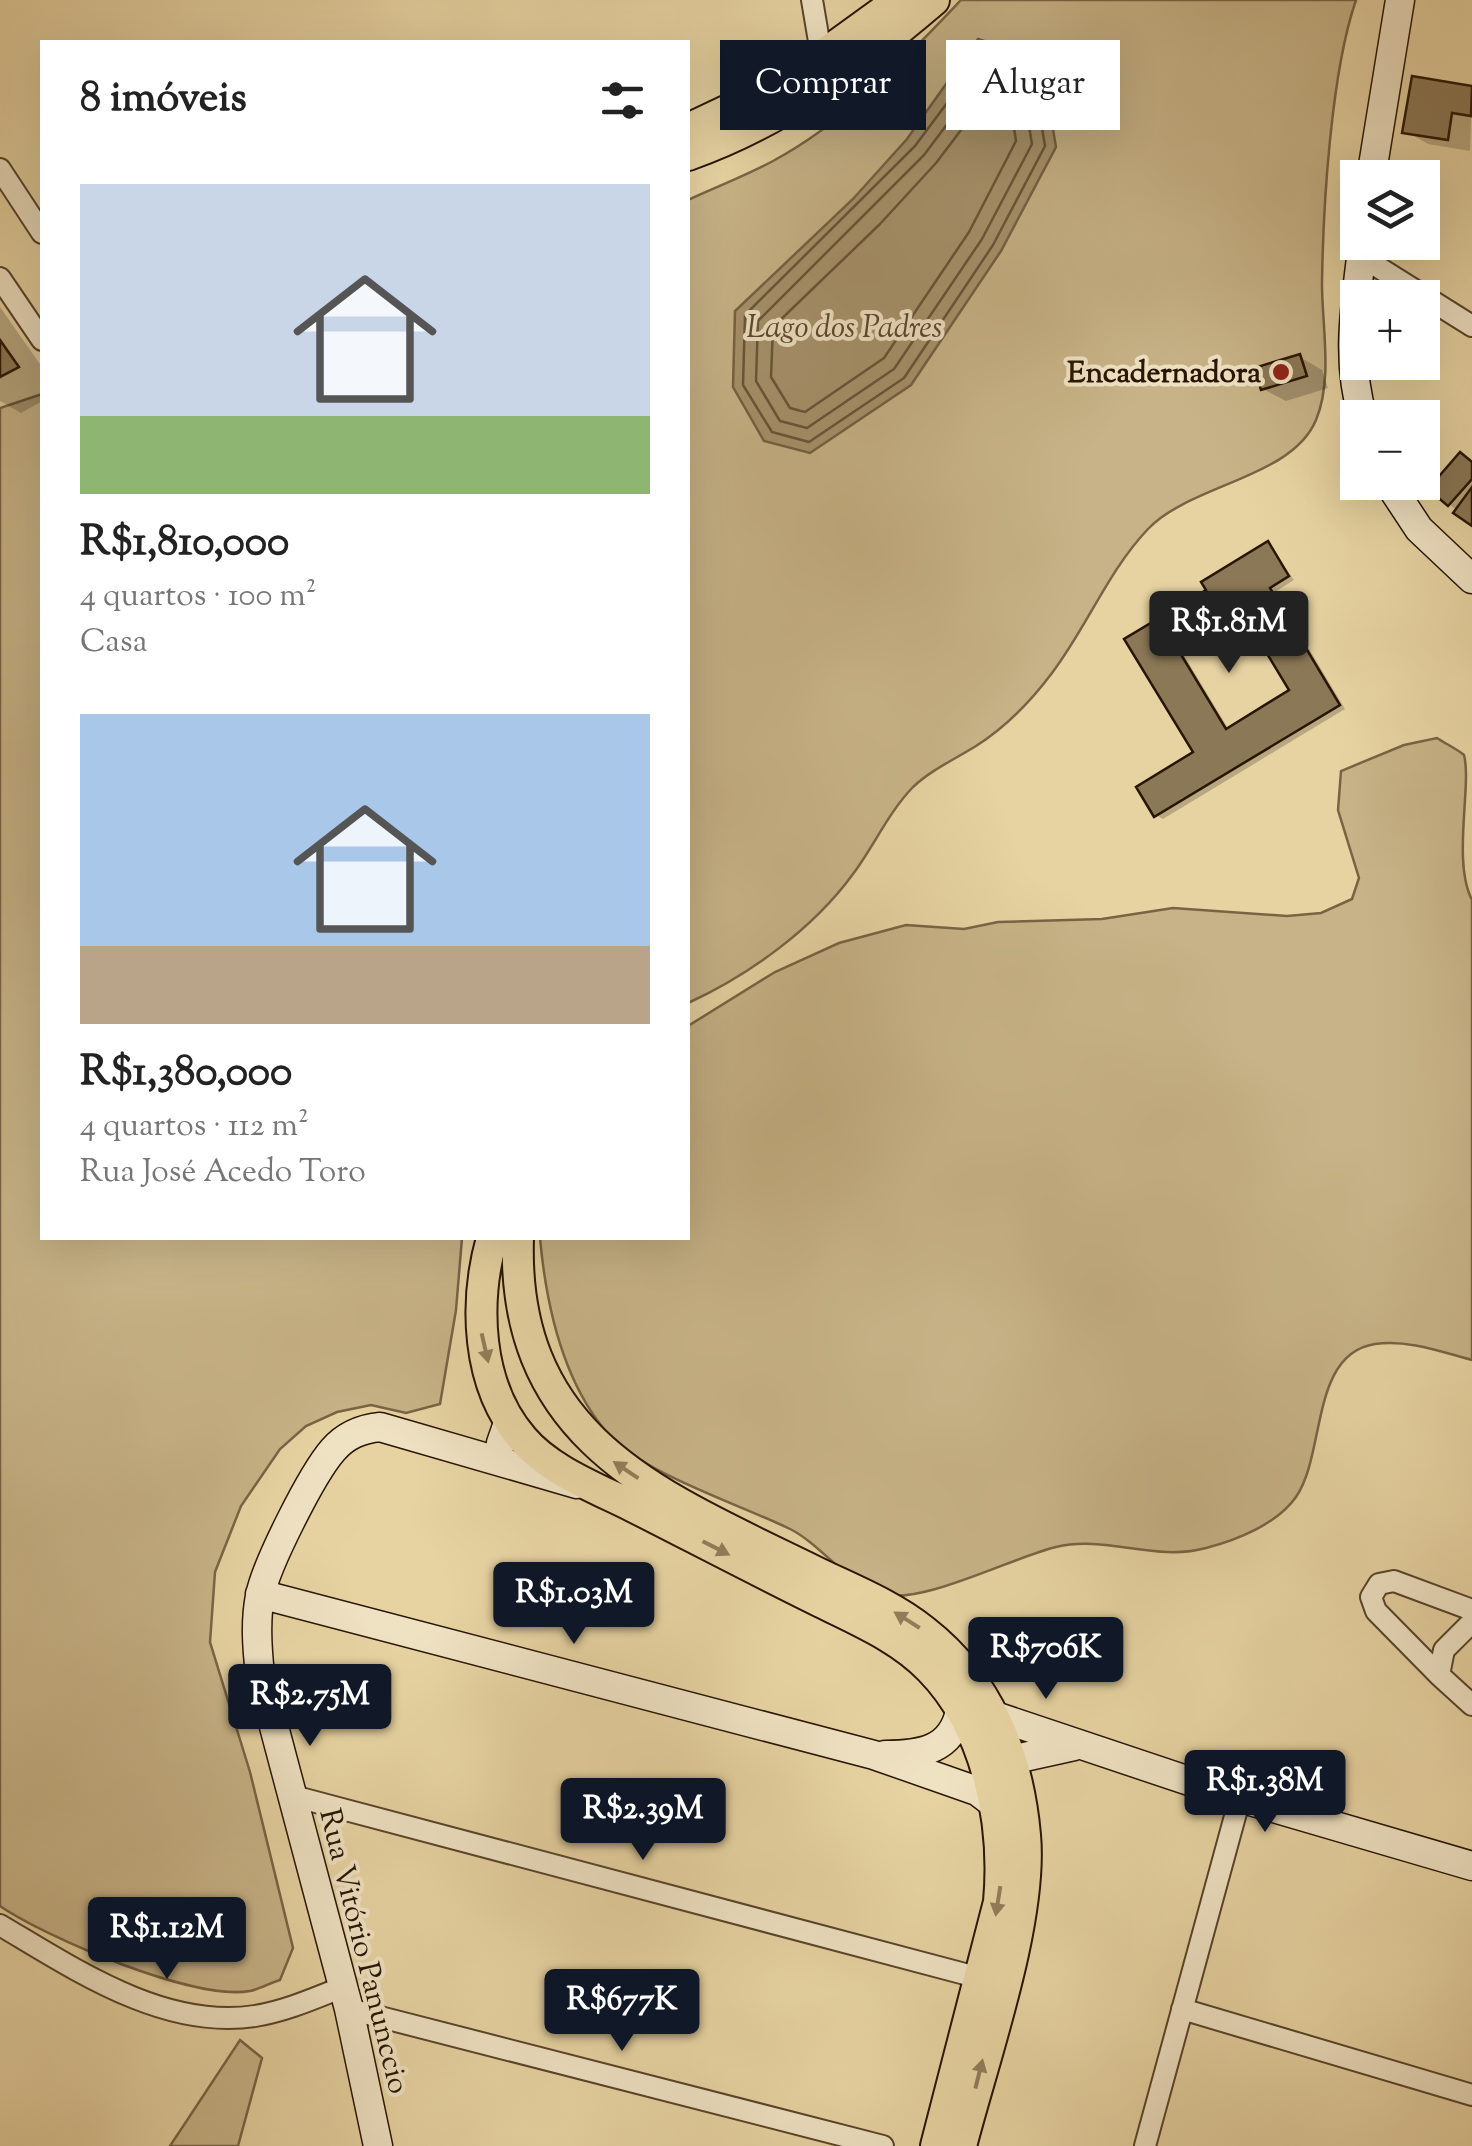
<!DOCTYPE html>
<html lang="pt">
<head>
<meta charset="utf-8">
<style>
  body { margin:0; font-family:"Sorts Mill Goudy",serif; background:#f2f2f2; color:#222; height:100vh; display:flex; flex-direction:column; font-size:38px; white-space:nowrap }
  * { box-sizing:border-box; margin:0 }
  p { font-size:32px; color:#767676 }
  .icon { flex:none; width:55px; height:55px; fill:none; stroke:currentColor; stroke-width:2; stroke-linecap:round; stroke-linejoin:round }
  .map { position:relative; flex:1; overflow:hidden }
  .sheet { position:absolute; left:40px; top:40px; width:650px; height:1200px; display:flex; flex-direction:column; background:#fff; border-radius:0px; box-shadow:0 10px 40px #0002 }
  .sheet>* { flex:none }
  .hud { position:absolute; left:720px; top:40px; width:600px; height:90px; display:flex; gap:20px }
  .buttons { position:absolute; left:1340px; top:160px; display:grid; gap:20px }
  .buttons a { display:grid; place-items:center; width:100px; height:100px; border-radius:0px; background:#fff; box-shadow:0 10px 40px #0002; font-size:50px }
  .price { position:absolute; translate:-50% -85px; padding:0 22px; border-radius:10px; background:#111827; color:#fff; font-size:32px; line-height:65px; filter:drop-shadow(0 2px 5px #0008) }
  .price::after { content:''; position:absolute; left:50%; top:60px; width:30px; height:22px; margin-left:-15px; background:inherit; clip-path:polygon(0 0,100% 0,50% 100%) }
  .price.on { background:#222; color:#fff }
  ul { padding:0; list-style:none }
  li { display:grid; align-content:center; gap:20px; height:530px; padding:0 40px }
  li span { display:grid; place-items:center; height:310px; border-radius:0px; color:#555 }
  li>.icon { margin-inline-start:auto }
  span .icon { width:180px; height:180px; fill:#fffc; stroke-width:1 }
  li b { font-size:42px }
  h2 { display:flex; justify-content:space-between; align-items:center; height:120px; padding:0 40px; font-size:42px }
  .pill { padding:0 35px; border-radius:0px; background:#fff; box-shadow:0 10px 40px #0002; font-size:35px; line-height:90px }
  .pill.on { background:#111827; color:#fff }
  .map>svg:first-child { display:block }
  .green { fill:#c7b387; stroke:#786445; stroke-width:2.5 }
  .water { fill:#a6926c; stroke:#746042; stroke-width:2.5 }
  .shadow { fill:#0003; fill-rule:evenodd }
  .lines { fill:none; stroke-linecap:round; stroke-linejoin:round }
  .shore { stroke:#675438; stroke-width:2.5 }
  .building { fill:#8b7856; stroke:#281503; stroke-width:2.5; fill-rule:evenodd }
  .street-casing { stroke:#58442b; stroke-width:24 }
  .secondary-casing { stroke:#281503; stroke-width:31 }
  .primary-casing { stroke:#281503; stroke-width:34 }
  .street { stroke:#efe2c3; stroke-width:20 }
  .secondary { stroke:#efe2c3; stroke-width:28 }
  .primary { stroke:#e7d3a2; stroke-width:30 }
  .oneway { fill:#917e5a }
  .poi-dot { fill:#8f2418; stroke:#efe2c3; stroke-width:4 }
  .labels { text-anchor:middle; stroke-width:8; stroke-linejoin:round; paint-order:stroke }
  .poi-label { font-size:30px; font-weight:bold; fill:#281503; stroke:#efe2c3; text-anchor:end }
  .street-label { font-size:30px; fill:#281503; stroke:#efe2c3 }
  .water-label { font-size:32px; font-style:italic; fill:#5a472d; stroke:#efe2c3 }
</style>
</head>
<body>
<div class="map">
<svg width="1472" height="2146" viewBox="0 0 1472 2146">
  <rect width="100%" height="100%" fill="#e7d3a2"/>
  <filter id="stains"><feTurbulence type="fractalNoise" baseFrequency=".002" numOctaves="4"/><feColorMatrix values="0 0 0 0 .2 0 0 0 0 .09 0 0 0 0 .02 0 0 0 .5 -.17"/></filter>
  <radialGradient id="worn" r=".72"><stop offset=".6" stop-color="#630" stop-opacity="0"/><stop offset="1" stop-color="#630" stop-opacity=".3"/></radialGradient>
  <path class="green" d="M961,0H1356C1331,72 1323,207 1322,284C1322,327 1333,379 1316,420C1292,478 1191,484 1148,529C1108,571 1087,627 1052,673C1031,701 1006,727 976,746C955,759 931,770 913,787C888,813 874,846 853,874C813,929 749,975 688,1003V200C716,187 745,176 773,161C847,121 903,61 961,0Z
    M42,394V1238H462L456,1310L440,1404L406,1413L371,1405L337,1412L306,1426L280,1449L241,1506L215,1572L210,1642L250,1772L293,1948L280,1980C270,1983 260,1989 250,1991C194,2001 47,1938 0,1906V408Z
    M1437,738C1446,744 1457,749 1464,755C1472,784 1452,862 1472,900V1360C1442,1352 1407,1339 1375,1344C1310,1354 1326,1454 1296,1497C1277,1524 1237,1540 1206,1548C1155,1562 1107,1535 1056,1547C1013,1557 920,1606 882,1594C847,1584 822,1545 790,1529C741,1505 644,1474 609,1435C563,1383 546,1304 540,1238H688V1026L775,972L839,943L906,925L964,929L998,922L1102,919L1173,908L1287,916L1321,913L1352,899L1359,878L1338,810L1341,771L1404,745Z
    M240,2040L262,2058L238,2146H170Z"/>
  <path class="water" d="M978,39L1041,59L1056,147L1001,251L911,385L810,453L764,441L733,387L735,311L853,199L907,139Z"/>
  <path class="shadow" d="M1414,79L1472,88L1470,151L1428,144L1405,131Z
    M0,307L42,367V401L21,413L0,401Z
    M1300,357L1322,370L1328,388L1286,401L1263,389Z
    M1461,455L1472,462V523L1449,504Z
    M1268,544L1294,580L1275,592L1345,709L1163,819L1156,815L1197,753L1128,640L1209,591ZM1245,613L1293,691L1229,730L1182,652Z"/>
  <g class="lines">
    <path class="shore" d="M985,52L1032,68L1045,146L993,245L904,378L809,442L772,432L743,385L745,315L915,146Z
      M990,67L1021,78L1032,144L982,239L894,369L807,428L780,421L756,381L758,321L924,155Z
      M996,84L1008,90L1016,141L969,232L884,358L805,412L790,408L771,377L773,327L880,224L936,163Z"/>
  </g>
  <path class="building" d="M1412,76L1472,86L1471,116L1452,113L1448,140L1402,133Z
    M0,340L19,367L0,377Z
    M1300,354L1307,376L1261,390L1254,368Z
    M1460,452L1472,462V479L1448,506L1428,489Z
    M1472,487V526L1453,513Z
    M1268,541L1289,576L1270,588L1340,705L1154,817L1136,787L1193,752L1124,639L1206,590L1201,582ZM1240,609L1289,690L1226,729L1177,648Z"/>
  <g class="lines">
    <g class="street-casing">
      <path id="street" d="M812,0L822,59
        M0,169L42,233
        M1362,257L1472,326
        M0,278L42,340
        M1472,1622L1444,1650L1439,1675L1472,1705
        M1439,1675L1376,1611L1371,1597L1379,1584L1394,1581L1472,1610
        M293,1796L980,1978
        M0,1925C76,1970 164,2030 255,2016C286,2011 315,1998 343,1987
        M349,2009L883,2146
        M1182,2009L1472,2095
        M1145,2146L1240,1798"/>
    </g>
    <g class="secondary-casing">
      <path id="secondary" d="M1371,178L1400,0
        M1363,418C1345,359 1356,302 1363,242
        M1388,482L1419,529L1472,579
        M501,1443L509,1420
        M260,1594L874,1755L977,1791L994,1804
        M995,1716L1240,1798L1472,1866
        M885,1755C921,1755 952,1750 960,1711
        M990,1758L1011,1760L1074,1746
        M378,2146L349,2009L260,1674C257,1648 255,1622 260,1596C266,1565 312,1474 333,1450C346,1435 361,1429 380,1427L577,1484"/>
    </g>
    <g class="primary-casing">
      <path id="primary" d="M688,129L783,84L899,0
        M688,155C782,122 859,64 934,0
        M492,1238C474,1302 476,1385 523,1439C549,1470 596,1488 632,1506C695,1538 758,1571 821,1602C859,1621 900,1638 930,1669C988,1728 1006,1824 999,1902L936,2146
        M518,1238C511,1445 667,1498 824,1576C858,1592 894,1607 924,1631C988,1681 1018,1755 1025,1835C1033,1921 983,2060 961,2146"/>
    </g>
    <use href="#street" class="street"/>
    <use href="#secondary" class="secondary"/>
    <use href="#primary" class="primary"/>
  </g>
  <defs><path id="oneway-solid" d="M-6-.8H1V-3.2L6.5 0L1 3.2V.8H-6Z" transform="scale(2.5)"/></defs>
  <g class="oneway">
    <use href="#oneway-solid" transform="translate(485 1348) rotate(77)"/>
    <use href="#oneway-solid" transform="translate(626 1470) rotate(-146)"/>
    <use href="#oneway-solid" transform="translate(716 1548) rotate(27)"/>
    <use href="#oneway-solid" transform="translate(907 1620) rotate(-148)"/>
    <use href="#oneway-solid" transform="translate(998 1901) rotate(99)"/>
    <use href="#oneway-solid" transform="translate(979 2074) rotate(-76)"/>
  </g>
  <circle class="poi-dot" cx="1281" cy="372" r="10"/>
  <g class="labels">
    <g class="poi-label">
      <text x="1261" y="382">Encadernadora</text>
    </g>
    <g class="street-label">
      <text transform="translate(365 1951) rotate(76)" y="10">Rua Vitório Panunccio</text>
    </g>
    <g class="water-label">
      <text x="844" y="337">Lago dos Padres</text>
    </g>
  </g>
  <rect width="100%" height="100%" filter="url(#stains)"/>
  <rect width="100%" height="100%" fill="url(#worn)"/>
</svg>
<div class="buttons">
<a><svg class="icon" aria-label="layers" viewBox="0 0 24 24"><path d="M12 4l9 5-9 5-9-5zM3 14l9 5 9-5"/></svg></a>
<a>+</a>
<a>−</a>
</div>
<b class="price on" style="left:1229px;top:676px">R$1.81M</b>
<b class="price" style="left:574px;top:1647px">R$1.03M</b>
<b class="price" style="left:1046px;top:1702px">R$706K</b>
<b class="price" style="left:310px;top:1749px">R$2.75M</b>
<b class="price" style="left:1265px;top:1835px">R$1.38M</b>
<b class="price" style="left:643px;top:1863px">R$2.39M</b>
<b class="price" style="left:167px;top:1982px">R$1.12M</b>
<b class="price" style="left:622px;top:2054px">R$677K</b>
<div class="hud">
<a class="pill on">Comprar</a>
<a class="pill">Alugar</a>
</div>
<section class="sheet">
<h2>8 imóveis<svg class="icon" aria-label="filters" viewBox="0 0 24 24"><path d="M4 7h16M4 17h16"/><circle cx="9" cy="7" r="2"/><circle cx="15" cy="17" r="2"/></svg></h2>
<ul>
<li><span style="background:linear-gradient(#c9d6e8 75%,#8fb573 0)"><svg class="icon" aria-label="home" viewBox="0 0 24 24"><path d="M3 11l9-7 9 7M6 9v11h12V9"/></svg></span><div><b>R$1,810,000</b><p>4 quartos · 100 m²</p><p>Casa</p></div></li>
<li><span style="background:linear-gradient(#a9c7e8 75%,#b9a48a 0)"><svg class="icon" aria-label="home" viewBox="0 0 24 24"><path d="M3 11l9-7 9 7M6 9v11h12V9"/></svg></span><div><b>R$1,380,000</b><p>4 quartos · 112 m²</p><p>Rua José Acedo Toro</p></div></li>
</ul>
</section>
</div>
</body>
</html>
